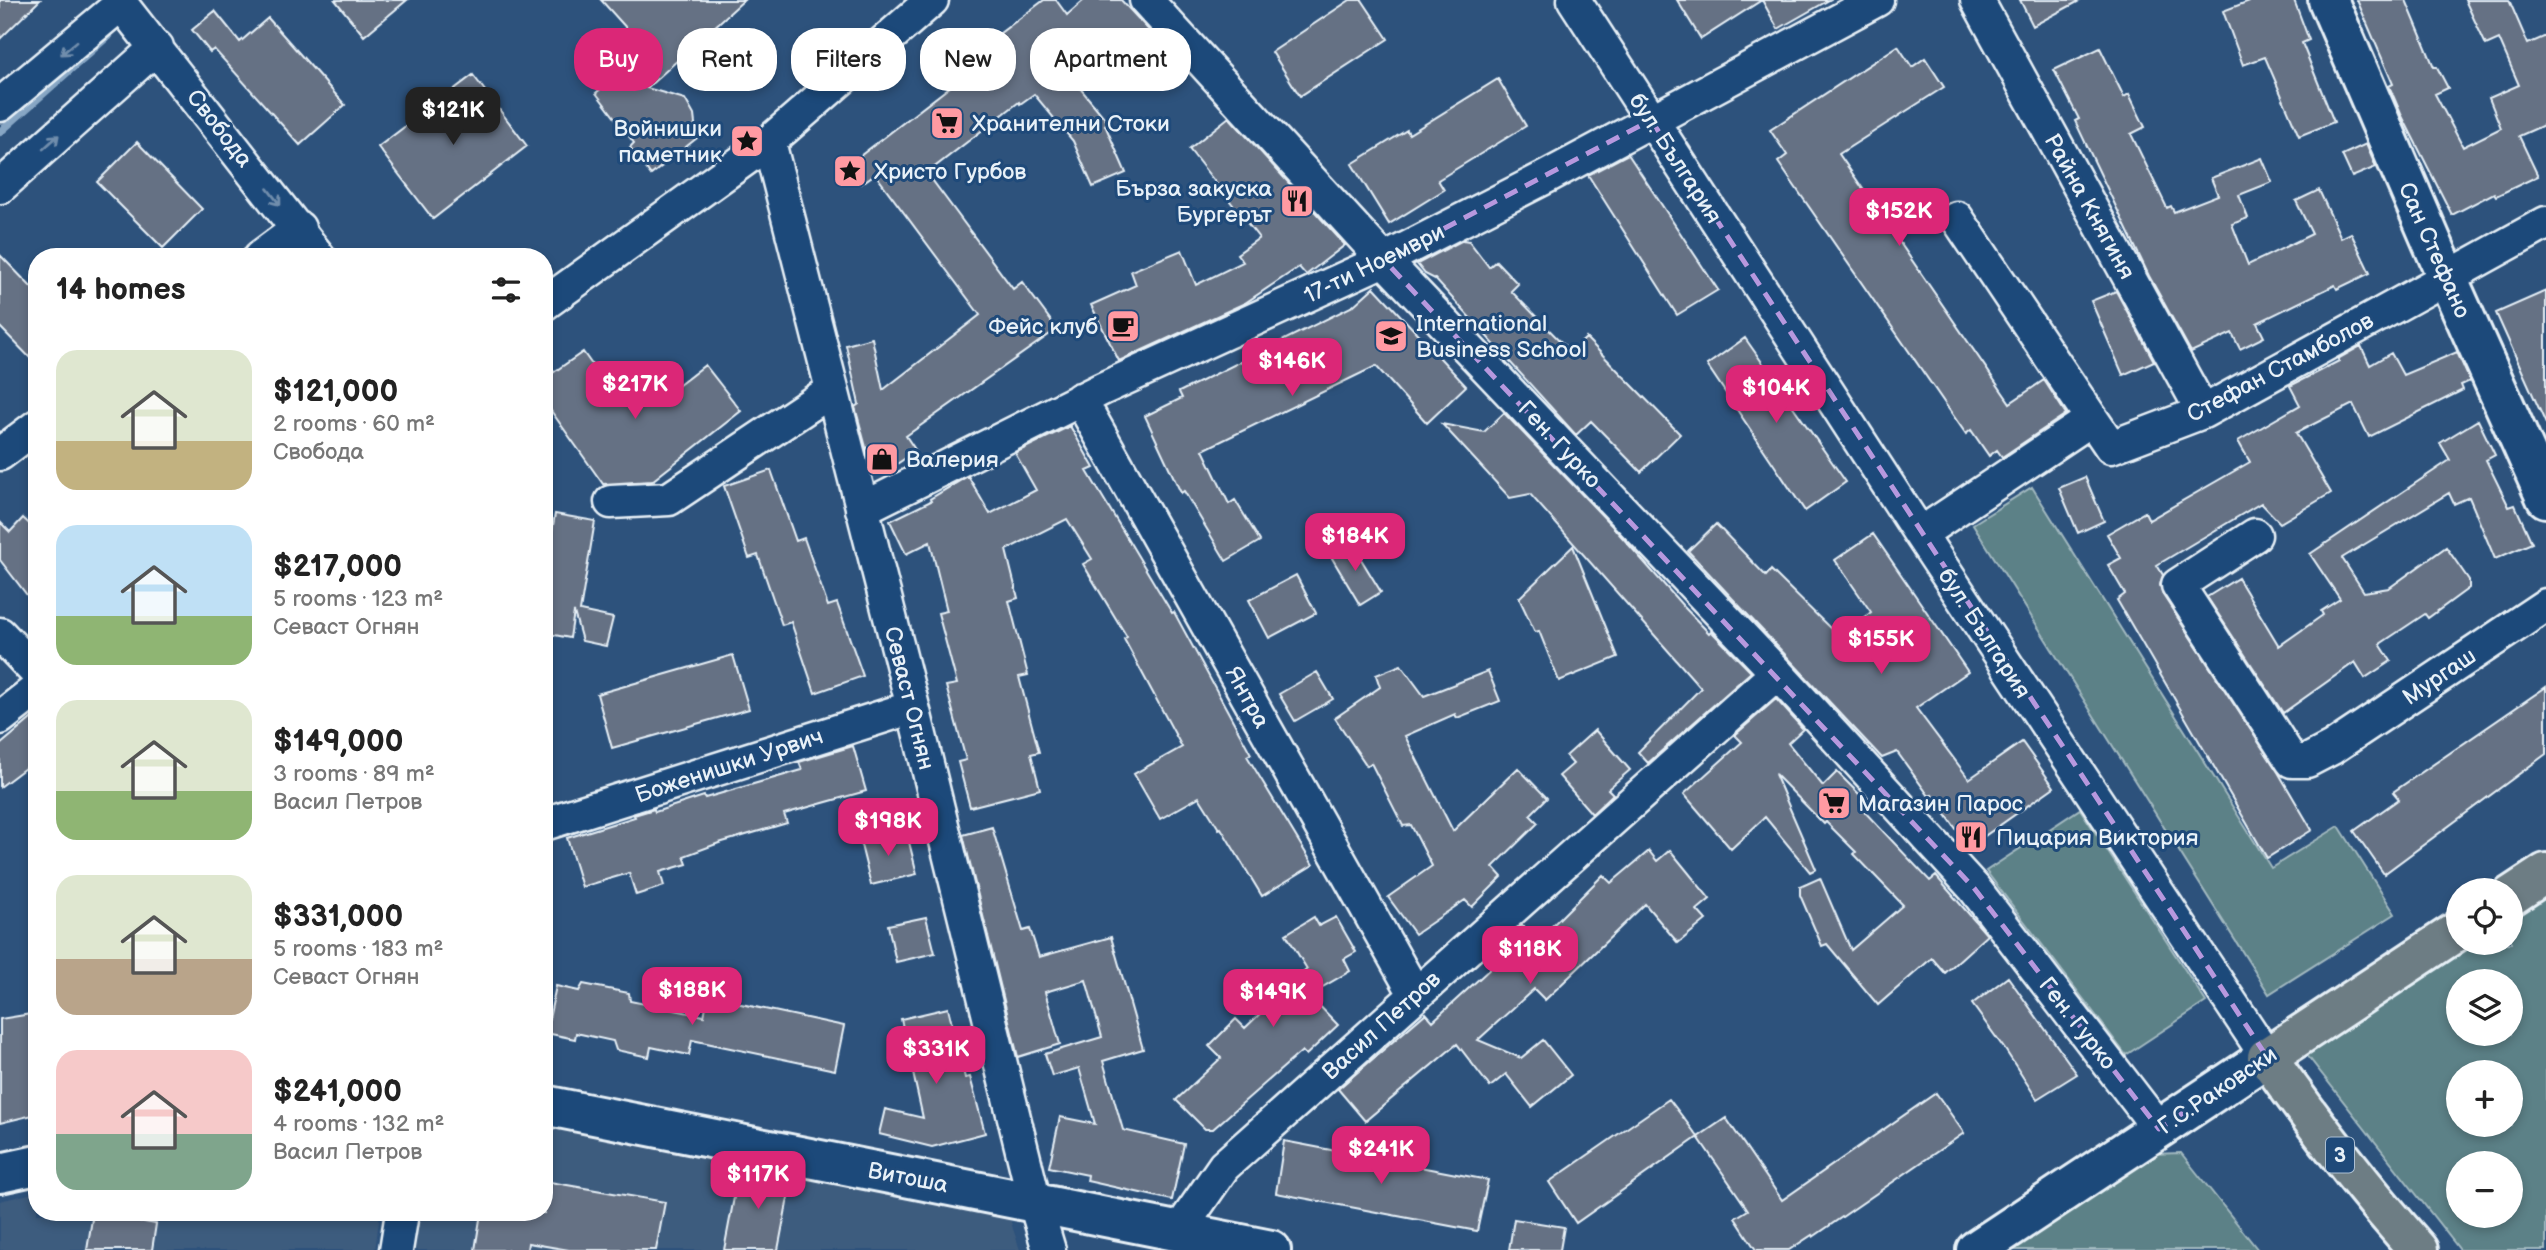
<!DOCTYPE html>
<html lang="en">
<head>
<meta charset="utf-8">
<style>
  body { margin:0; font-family:"Balsamiq Sans",sans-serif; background:#f6f6f6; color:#222; height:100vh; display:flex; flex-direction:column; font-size:26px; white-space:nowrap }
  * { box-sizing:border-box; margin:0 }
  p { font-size:23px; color:#767676 }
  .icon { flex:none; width:38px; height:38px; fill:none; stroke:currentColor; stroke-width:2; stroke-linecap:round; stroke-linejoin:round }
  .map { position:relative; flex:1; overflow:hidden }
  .panel { position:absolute; left:28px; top:248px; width:525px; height:973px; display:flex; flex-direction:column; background:#fff; border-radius:28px; box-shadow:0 4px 10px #0003 }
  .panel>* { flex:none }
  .top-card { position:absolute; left:574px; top:28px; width:665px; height:63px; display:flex; gap:14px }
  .buttons { position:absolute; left:2446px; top:878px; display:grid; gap:14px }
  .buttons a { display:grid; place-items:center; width:77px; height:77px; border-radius:50%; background:#fff; box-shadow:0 4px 10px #0003; font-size:35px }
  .price { position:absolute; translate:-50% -60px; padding:0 16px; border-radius:14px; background:#db2777; color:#fff; font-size:23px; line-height:46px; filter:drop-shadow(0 2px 4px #0008) }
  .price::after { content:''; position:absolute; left:50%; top:42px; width:21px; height:16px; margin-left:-10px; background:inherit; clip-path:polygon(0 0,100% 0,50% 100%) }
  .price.current { background:#222; color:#fff }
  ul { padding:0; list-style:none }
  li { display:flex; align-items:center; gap:21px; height:175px; padding:0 28px }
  li span { display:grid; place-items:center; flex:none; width:196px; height:140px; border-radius:21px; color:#555 }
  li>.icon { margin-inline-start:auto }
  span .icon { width:84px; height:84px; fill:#fffc; stroke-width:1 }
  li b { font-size:30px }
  h2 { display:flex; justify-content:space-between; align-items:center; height:84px; padding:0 28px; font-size:30px }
  .tag { padding:0 24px; border-radius:28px; background:#fff; box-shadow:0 4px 10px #0003; font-size:24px; line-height:63px }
  .tag.current { background:#db2777; color:#fff }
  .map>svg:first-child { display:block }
  .built { fill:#3e5b7e }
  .green { fill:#5c8187; stroke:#a2b9c0; stroke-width:2; fill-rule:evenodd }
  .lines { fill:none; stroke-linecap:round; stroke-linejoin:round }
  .stream { stroke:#87a6c4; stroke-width:8 }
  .building { fill:#657184; stroke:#e8f1f8; stroke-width:2 }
  .street-casing { stroke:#e8f1f8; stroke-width:37 }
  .secondary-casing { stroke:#e8f1f8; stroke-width:44 }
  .primary-casing { stroke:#e8f1f8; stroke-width:44 }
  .street { stroke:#1f4a7a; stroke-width:32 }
  .secondary { stroke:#1f4a7a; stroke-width:38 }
  .primary { stroke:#6d7d84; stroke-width:38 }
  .oneway { stroke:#6f8dac }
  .marked { fill:none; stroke:#b798de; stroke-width:5; stroke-dasharray:14 9; stroke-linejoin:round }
  .labels { text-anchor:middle; stroke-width:6; stroke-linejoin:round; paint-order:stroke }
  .shield { fill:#1f4a7a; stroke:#acbfd2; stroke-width:2 }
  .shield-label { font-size:21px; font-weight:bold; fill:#e8f1f8 }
  .poi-label { font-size:23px; fill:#e8f1f8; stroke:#1f4a7a; text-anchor:start }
  .street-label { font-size:23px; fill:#e8f1f8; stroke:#1f4a7a }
</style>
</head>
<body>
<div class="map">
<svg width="2546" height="1250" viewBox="0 0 2546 1250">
  <rect width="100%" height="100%" fill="#2d527c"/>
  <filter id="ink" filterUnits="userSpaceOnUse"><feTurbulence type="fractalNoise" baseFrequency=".0143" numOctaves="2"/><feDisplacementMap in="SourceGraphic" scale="14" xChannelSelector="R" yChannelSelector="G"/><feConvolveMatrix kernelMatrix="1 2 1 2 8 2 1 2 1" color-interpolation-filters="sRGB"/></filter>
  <g filter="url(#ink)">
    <path class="built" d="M544,1119L1003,1198L1020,1250H414L419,1213H544Z
      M37,1192V1213H380L375,1250H0V1201Z"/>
    <path class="green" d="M2032,487L2271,868L2339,826L2395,914L2269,994L1973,524Z
      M2080,809L2206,1002L2126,1055L1986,871Z
      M2546,894V1250H2460L2307,1055L2473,943H2511V918ZM2459,982H2511V1034H2459ZM2459,1073H2511V1125H2459ZM2459,1164H2511V1216H2459Z
      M2181,1153L2258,1250H1999L2151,1154Z"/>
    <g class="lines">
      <path class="stream" d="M0,132L108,36"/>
    </g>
    <path class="building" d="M0,0H40L0,39Z
      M335,0H407L364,36Z
      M601,0H744L647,88L685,99L694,115L695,124L692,133L697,138L651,175L630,147L634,143L596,93L646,50Z
      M1044,0H1056L1067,15L1084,0H1121L1169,52L1142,77L1118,52L1111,57L1100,44L1065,70L1108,122L1105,125L1126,173L1093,187L1073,141L1034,94L1020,104L1019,102L927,173L1013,289L1022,282L1057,329L906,436L916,451L885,472L870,462L855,407L859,404L846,345L872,338L883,390L980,315L875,174L861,184L847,166L986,59L979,49Z
      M1350,0H1362L1388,39L1300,96L1272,52Z
      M1677,0H1829L1778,29L1762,0L1701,39Z
      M2020,0H2081L2033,26Z
      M2252,0H2294L2309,40L2302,43L2334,122L2299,136L2265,57L2243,65L2223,11Z
      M2357,0H2406L2434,67H2437L2448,88L2435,94L2463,147L2501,128L2489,98L2519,85L2499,39L2486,45L2465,0H2509L2528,44L2546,36V124L2519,136L2538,176L2496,196L2494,193L2452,215L2401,114L2389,86L2393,84Z
      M215,11L240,42L268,18L345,105L300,145L214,49L210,52L192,30Z
      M1898,46L1912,67L1925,58L1944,87L1839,154L2010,403L2044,380L2066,414L2002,457L1997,450L1989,456L1971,430L1966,434L1778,162L1787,155L1770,130Z
      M2100,48L2124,97L2129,94L2145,127L2131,134L2167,208L2171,206L2174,212L2218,195L2211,178L2262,158L2272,182L2239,195L2248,218L2232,224L2248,265L2312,234L2296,201L2319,190L2341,238L2351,233L2370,273L2337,289L2335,285L2257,323L2264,337L2240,349L2232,333L2191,352L2149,276L2075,121L2079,119L2054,70Z
      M473,75L527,146L433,219L378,147Z
      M1498,79L1526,126L1438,180L1444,190L1389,224L1352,164L1407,130L1409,134Z
      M1229,117L1345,245L1306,275L1299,267L1245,303L1119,361L1091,305L1136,285L1131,271L1182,250L1196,285L1243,262L1237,254L1259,238L1189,149Z
      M137,142L202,209L163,248L97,182Z
      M2366,144L2376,167L2352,177L2342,155Z
      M1628,154L1718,290L1677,315L1588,175Z
      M1463,240L1469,241L1489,267L1496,261L1518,284L1511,291L1571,352L1586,338L1680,434L1641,472L1591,421L1576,435L1435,279L1425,274L1417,264Z
      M0,255L37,293V365L0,327Z
      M1374,287L1466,386L1427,423L1376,366L1203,450L1229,504L1235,500L1260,541L1226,561L1184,491L1181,493L1145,416L1182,398L1179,392L1353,306Z
      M2116,291L2154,361L2123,375L2091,301Z
      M2546,291V424L2496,313Z
      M1745,338L1846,482L1805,511L1707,365Z
      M2361,346L2370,365L2391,353L2403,375L2457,352L2470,381L2461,385L2463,390L2369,437L2353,404L2296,433L2331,493L2280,523L2261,503L2157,565L2163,575L2160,585L2163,595L2278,772L2312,830L2267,858L2117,600L2125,594L2108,565L2121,558L2107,534L2145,512L2149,520L2250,462L2238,441L2300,405L2290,386L2339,361L2338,359Z
      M583,352L617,400L652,406L705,365L741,411L652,481L603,484L544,401V379Z
      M1504,413L1614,528L1683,606L1709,633L1711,631L1751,672L1648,763L1638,752L1701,688L1530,494L1510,498L1442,424L1484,432Z
      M2478,420L2495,455L2486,460L2509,507L2515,505L2532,543L2495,559L2469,497L2454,504L2449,493L2342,558L2364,592L2389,588L2446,547L2469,580V588L2428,618L2425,614L2380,644L2391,661L2365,678L2355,662L2283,713L2207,597L2238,578L2279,646L2323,615L2321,611L2340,599L2310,554L2450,460L2440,443Z
      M1070,426L1094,468L1087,471L1172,613L1174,612L1251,754L1247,756L1313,865L1262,896L1221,828L1219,829L1199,797L1160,819L1134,774L1182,747L1124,639L1127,637L1083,564L1092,559L1067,519L1006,550L1018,598L1009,601L1028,675L1019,677L1039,752L1031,754L1040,789L970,807L958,762L966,760L946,686L957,684L938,613L947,611L930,542L906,554L890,521L931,501L930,499L968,476L990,514L1036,490L1015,453Z
      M771,470L796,541L804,538L828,606L837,603L863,676L815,693L791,622L782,625L758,555L749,558L724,486Z
      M2085,477L2104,521L2078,533L2059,488Z
      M555,514L595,521L580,611L613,618L606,646L582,641L574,612L570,638L544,633V576Z
      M23,518L37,531V608L0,560V522L10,532Z
      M1716,524L1766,576L1771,570L1841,639L1871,612L1835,560L1873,534L1968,672L1916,708L1969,779L2022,742L2054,787L1969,847L1932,795L1929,796L1897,752L1882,758L1688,551Z
      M1350,541L1381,592L1360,605L1329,553Z
      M1573,546L1618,657L1559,681L1539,631L1535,632L1519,598Z
      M1296,575L1316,613L1269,638L1249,600Z
      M733,655L749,709L612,748L597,694Z
      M1401,665L1424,696L1488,671L1500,701L1457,718L1455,714L1405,736L1453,831L1518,768L1547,798L1530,815L1538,823L1493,867L1502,877L1472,907L1465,900L1415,934L1388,897L1432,866L1411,825L1403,826L1371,763L1367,766L1335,718L1380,687L1376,675Z
      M1317,672L1333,699L1295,721L1279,694Z
      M2546,687V754L2384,874L2354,831L2399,799L2393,792Z
      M1776,699L1803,729L1788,743L1823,786L1837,772L1867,802L1861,808L1930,881L1936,876L1987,935L1945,973L1932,958L1878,1005L1827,944L1822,946L1800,895V887L1820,878L1851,950L1903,905L1854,854L1856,852L1826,822L1824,824L1775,774L1816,869L1810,872L1765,817L1731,849L1684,794L1742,742L1735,735Z
      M37,714V759L0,787V745Z
      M1595,730L1630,770L1608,789L1613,794L1592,814L1559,776L1573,764L1566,756Z
      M853,746L866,791L784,814L787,823L719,843L684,856L687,864L660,872L664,886L636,895L629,873L582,887L567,838L635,817L634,815L654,809L655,812L704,796L705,798L802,770L799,762Z
      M992,827L1023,931L1030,929L1039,957L1111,937L1143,1049L1103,1061L1123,1130L1184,1144L1172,1200L1087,1181L1088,1175L1049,1167L1060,1117L1095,1124L1079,1068L1052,1076L1045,1054L1102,1037L1086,980L1045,992L1060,1044L1018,1057L963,835Z
      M906,830L917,874L871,885L860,841Z
      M1670,850L1710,899L1697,910L1706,920L1678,943L1645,904L1545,1000L1534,989L1478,1040L1521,1058L1543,1040L1571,1075L1532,1107L1506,1074L1490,1087L1457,1044L1365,1121L1338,1089L1426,1013L1433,1021L1504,956L1497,949L1522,925L1537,941L1603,875L1611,883L1649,851L1657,861Z
      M926,917L935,953L896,962L888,925Z
      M1314,917L1319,926L1336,917L1356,952L1344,959L1350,971L1309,995L1338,1025L1306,1055L1302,1051L1213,1129H1205L1176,1100L1221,1058L1209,1046L1236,1019L1245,1028L1307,969L1286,934Z
      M2008,977L2077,1074L2037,1099L2006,1051L1972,1004Z
      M583,984L629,993L630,1001L704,1016L708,997L844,1026L835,1070L692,1040L689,1055L651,1047L649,1057L616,1050L613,1041L576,1033L575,1039L546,1033L556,986L579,991Z
      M948,1008L965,1078L970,1077L985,1133L932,1147L879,1134L885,1109L923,1118L901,1019Z
      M37,1013V1114L0,1123V1019Z
      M1936,1093L1964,1133L1813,1237L1812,1235L1789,1250H1756L1735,1218L1748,1210L1698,1137L1726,1118L1782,1200Z
      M1669,1099L1698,1137L1576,1223L1549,1182Z
      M1284,1141L1488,1180L1477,1231L1276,1193Z
      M740,1166L792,1177L778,1250H724Z
      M544,1181L665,1202L656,1250H569L528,1243L527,1250H475L481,1213H544Z
      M93,1213L156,1224L152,1250H87Z
      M1514,1219L1564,1227L1560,1250H1509Z"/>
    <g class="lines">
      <g class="street-casing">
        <path id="street" d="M118,0L319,257
          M1146,0L1384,260L1777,673L1974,888L2159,1129
          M1574,0L1920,534L2267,1057
          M1977,0L2203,412
          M0,105L121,4
          M769,142L913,707L1035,1203L1049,1250
          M0,187L157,47
          M1957,218L2092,419
          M260,257L299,228
          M544,304L769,142L932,0
          M1080,399L1415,994
          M0,454L37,426
          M611,502L669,499L832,390
          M862,509L1102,389L1384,260L1548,176L1877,0
          M1920,534L2092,419L2111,447L2203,412L2546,223
          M2255,535L2178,585L2292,761H2307L2332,748L2546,605
          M0,634L37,673
          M0,718L37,689
          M544,824L913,707
          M1179,1231L1224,1166L1777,673
          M396,1250L402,1213"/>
      </g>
      <g class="secondary-casing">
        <path id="secondary" d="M2328,0L2447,277L2546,498
          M544,1105L1271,1250
          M0,1173L37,1165
          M1976,1250L2267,1057"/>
      </g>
      <g class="primary-casing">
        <path id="primary" d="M2511,896L2546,873
          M2418,1250C2364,1189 2314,1124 2267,1057L2459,930"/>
      </g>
      <use href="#street" class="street"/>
      <use href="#secondary" class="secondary"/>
      <use href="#primary" class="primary"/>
    </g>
    <defs><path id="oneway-shaft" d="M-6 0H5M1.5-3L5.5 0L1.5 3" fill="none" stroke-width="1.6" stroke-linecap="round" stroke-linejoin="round" transform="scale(1.75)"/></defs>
    <g class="oneway">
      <use href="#oneway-shaft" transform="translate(69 48) rotate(140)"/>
      <use href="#oneway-shaft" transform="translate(51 142) rotate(-42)"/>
      <use href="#oneway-shaft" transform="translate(274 197) rotate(52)"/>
    </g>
  </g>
  <path class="marked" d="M1651,120L2267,1057L2159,1129L1974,888L1384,260Z"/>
  <defs>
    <g id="supermarket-square" transform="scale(1.75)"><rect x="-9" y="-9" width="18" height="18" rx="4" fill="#ff9aa2" stroke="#1f4a7a"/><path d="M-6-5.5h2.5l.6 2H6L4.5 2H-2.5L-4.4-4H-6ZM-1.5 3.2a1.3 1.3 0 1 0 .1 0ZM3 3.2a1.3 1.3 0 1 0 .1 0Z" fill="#111"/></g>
    <g id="sight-square" transform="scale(1.75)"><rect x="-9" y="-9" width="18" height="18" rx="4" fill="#ff9aa2" stroke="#1f4a7a"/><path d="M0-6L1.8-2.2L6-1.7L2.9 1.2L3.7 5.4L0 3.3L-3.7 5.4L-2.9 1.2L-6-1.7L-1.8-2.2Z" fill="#111"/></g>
    <g id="restaurant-square" transform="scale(1.75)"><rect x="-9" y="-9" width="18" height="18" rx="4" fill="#ff9aa2" stroke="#1f4a7a"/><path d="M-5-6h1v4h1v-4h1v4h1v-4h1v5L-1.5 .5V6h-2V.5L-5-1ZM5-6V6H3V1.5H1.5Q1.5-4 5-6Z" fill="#111"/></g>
    <g id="cafe-square" transform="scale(1.75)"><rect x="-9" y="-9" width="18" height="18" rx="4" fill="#ff9aa2" stroke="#1f4a7a"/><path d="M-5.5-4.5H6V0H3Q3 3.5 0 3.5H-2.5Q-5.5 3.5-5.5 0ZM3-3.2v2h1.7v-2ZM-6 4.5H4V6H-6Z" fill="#111"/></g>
    <g id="university-square" transform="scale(1.75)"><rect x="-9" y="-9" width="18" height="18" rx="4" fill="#ff9aa2" stroke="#1f4a7a"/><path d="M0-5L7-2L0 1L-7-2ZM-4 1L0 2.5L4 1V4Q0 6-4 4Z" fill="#111"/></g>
    <g id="shop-square" transform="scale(1.75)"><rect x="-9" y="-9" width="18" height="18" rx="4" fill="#ff9aa2" stroke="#1f4a7a"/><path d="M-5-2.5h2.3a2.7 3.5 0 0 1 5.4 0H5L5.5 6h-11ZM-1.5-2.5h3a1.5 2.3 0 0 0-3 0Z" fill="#111"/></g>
  </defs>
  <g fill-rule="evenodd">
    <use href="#supermarket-square" x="947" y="123"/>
    <use href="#sight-square" x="747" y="141"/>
    <use href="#sight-square" x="850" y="171"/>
    <use href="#restaurant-square" x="1297" y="201"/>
    <use href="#cafe-square" x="1123" y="326"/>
    <use href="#university-square" x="1391" y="336"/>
    <use href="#shop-square" x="882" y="459"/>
    <use href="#supermarket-square" x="1834" y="803"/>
    <use href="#restaurant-square" x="1971" y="837"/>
  </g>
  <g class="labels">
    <rect class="shield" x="2326" y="1137.5" width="28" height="35" rx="5"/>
    <g class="shield-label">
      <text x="2340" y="1162">3</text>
    </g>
    <g class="poi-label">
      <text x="972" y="131">Хранителни Стоки</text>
      <text x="722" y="136" text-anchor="end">Войнишки<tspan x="722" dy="26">паметник</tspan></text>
      <text x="874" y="179">Христо Гурбов</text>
      <text x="1272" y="196" text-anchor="end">Бърза закуска<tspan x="1272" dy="26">Бургерът</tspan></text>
      <text x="1416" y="331">International<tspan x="1416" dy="26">Business School</tspan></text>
      <text x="1098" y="334" text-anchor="end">Фейс клуб</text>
      <text x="906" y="467">Валерия</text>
      <text x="1858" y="811">Магазин Парос</text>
      <text x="1996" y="845">Пицария Виктория</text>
    </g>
    <g class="street-label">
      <text transform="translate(220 128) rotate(52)" y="8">Свобода</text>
      <text transform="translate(1676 158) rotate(57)" y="8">бул. България</text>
      <text transform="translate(2090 206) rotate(61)" y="8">Райна Княгиня</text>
      <text transform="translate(2435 250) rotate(66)" y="8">Сан Стефано</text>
      <text transform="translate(1374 263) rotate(-26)" y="8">17-ти Ноември</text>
      <text transform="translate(2280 367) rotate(-28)" y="8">Стефан Стамболов</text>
      <text transform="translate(1560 444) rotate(47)" y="8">Ген. Гурко</text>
      <text transform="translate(1985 633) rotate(57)" y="8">бул. България</text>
      <text transform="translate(2439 676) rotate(-34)" y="8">Мургаш</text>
      <text transform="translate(1248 697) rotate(61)" y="8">Янтра</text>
      <text transform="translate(910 698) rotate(76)" y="8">Севаст Огнян</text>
      <text transform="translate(729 765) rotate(-18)" y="8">Боженишки Урвич</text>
      <text transform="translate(2078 1023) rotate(52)" y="8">Ген. Гурко</text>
      <text transform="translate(1381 1025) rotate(-42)" y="8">Васил Петров</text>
      <text transform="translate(2217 1090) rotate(-34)" y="8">Г.С.Раковски</text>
      <text transform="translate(908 1177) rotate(11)" y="8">Витоша</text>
    </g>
  </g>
</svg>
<div class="buttons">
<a><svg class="icon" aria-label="locate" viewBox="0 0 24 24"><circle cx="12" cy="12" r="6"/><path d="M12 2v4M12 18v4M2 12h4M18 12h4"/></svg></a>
<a><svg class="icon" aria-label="layers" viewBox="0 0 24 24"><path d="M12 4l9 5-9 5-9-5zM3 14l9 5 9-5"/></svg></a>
<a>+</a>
<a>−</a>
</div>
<b class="price current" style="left:453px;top:147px">$121K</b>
<b class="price" style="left:1899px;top:248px">$152K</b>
<b class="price" style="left:1292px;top:398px">$146K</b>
<b class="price" style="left:635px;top:421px">$217K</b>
<b class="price" style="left:1776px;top:425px">$104K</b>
<b class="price" style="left:1355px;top:573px">$184K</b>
<b class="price" style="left:1881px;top:676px">$155K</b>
<b class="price" style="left:888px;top:858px">$198K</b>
<b class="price" style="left:1530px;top:986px">$118K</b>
<b class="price" style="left:692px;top:1027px">$188K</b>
<b class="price" style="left:1273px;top:1029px">$149K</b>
<b class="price" style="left:936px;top:1086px">$331K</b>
<b class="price" style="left:1381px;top:1186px">$241K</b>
<b class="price" style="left:758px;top:1211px">$117K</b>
<div class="top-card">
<a class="tag current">Buy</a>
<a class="tag">Rent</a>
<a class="tag">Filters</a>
<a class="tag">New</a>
<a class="tag">Apartment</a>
</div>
<section class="panel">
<h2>14 homes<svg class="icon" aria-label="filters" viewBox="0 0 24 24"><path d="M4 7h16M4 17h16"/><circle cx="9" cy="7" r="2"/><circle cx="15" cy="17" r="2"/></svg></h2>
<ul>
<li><span style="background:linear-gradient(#dfe7d0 65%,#c2b280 0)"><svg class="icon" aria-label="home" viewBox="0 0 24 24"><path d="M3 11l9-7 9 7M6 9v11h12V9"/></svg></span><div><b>$121,000</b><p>2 rooms · 60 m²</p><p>Свобода</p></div></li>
<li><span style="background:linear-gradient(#bfe0f5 65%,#8fb573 0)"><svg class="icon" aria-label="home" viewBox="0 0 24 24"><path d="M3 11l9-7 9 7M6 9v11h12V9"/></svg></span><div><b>$217,000</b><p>5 rooms · 123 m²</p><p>Севаст Огнян</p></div></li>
<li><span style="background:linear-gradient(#dfe7d0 65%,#8fb573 0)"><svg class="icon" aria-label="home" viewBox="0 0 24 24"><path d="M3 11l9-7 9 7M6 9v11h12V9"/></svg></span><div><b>$149,000</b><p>3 rooms · 89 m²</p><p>Васил Петров</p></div></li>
<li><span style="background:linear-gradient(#dfe7d0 60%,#b9a48a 0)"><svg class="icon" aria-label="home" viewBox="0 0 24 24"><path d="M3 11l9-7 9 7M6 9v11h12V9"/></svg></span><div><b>$331,000</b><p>5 rooms · 183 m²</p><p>Севаст Огнян</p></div></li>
<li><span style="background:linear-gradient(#f6c9c9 60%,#7fa58c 0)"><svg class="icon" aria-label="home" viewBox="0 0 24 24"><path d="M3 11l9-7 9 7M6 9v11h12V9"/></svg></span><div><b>$241,000</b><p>4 rooms · 132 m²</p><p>Васил Петров</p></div></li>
</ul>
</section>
</div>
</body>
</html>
